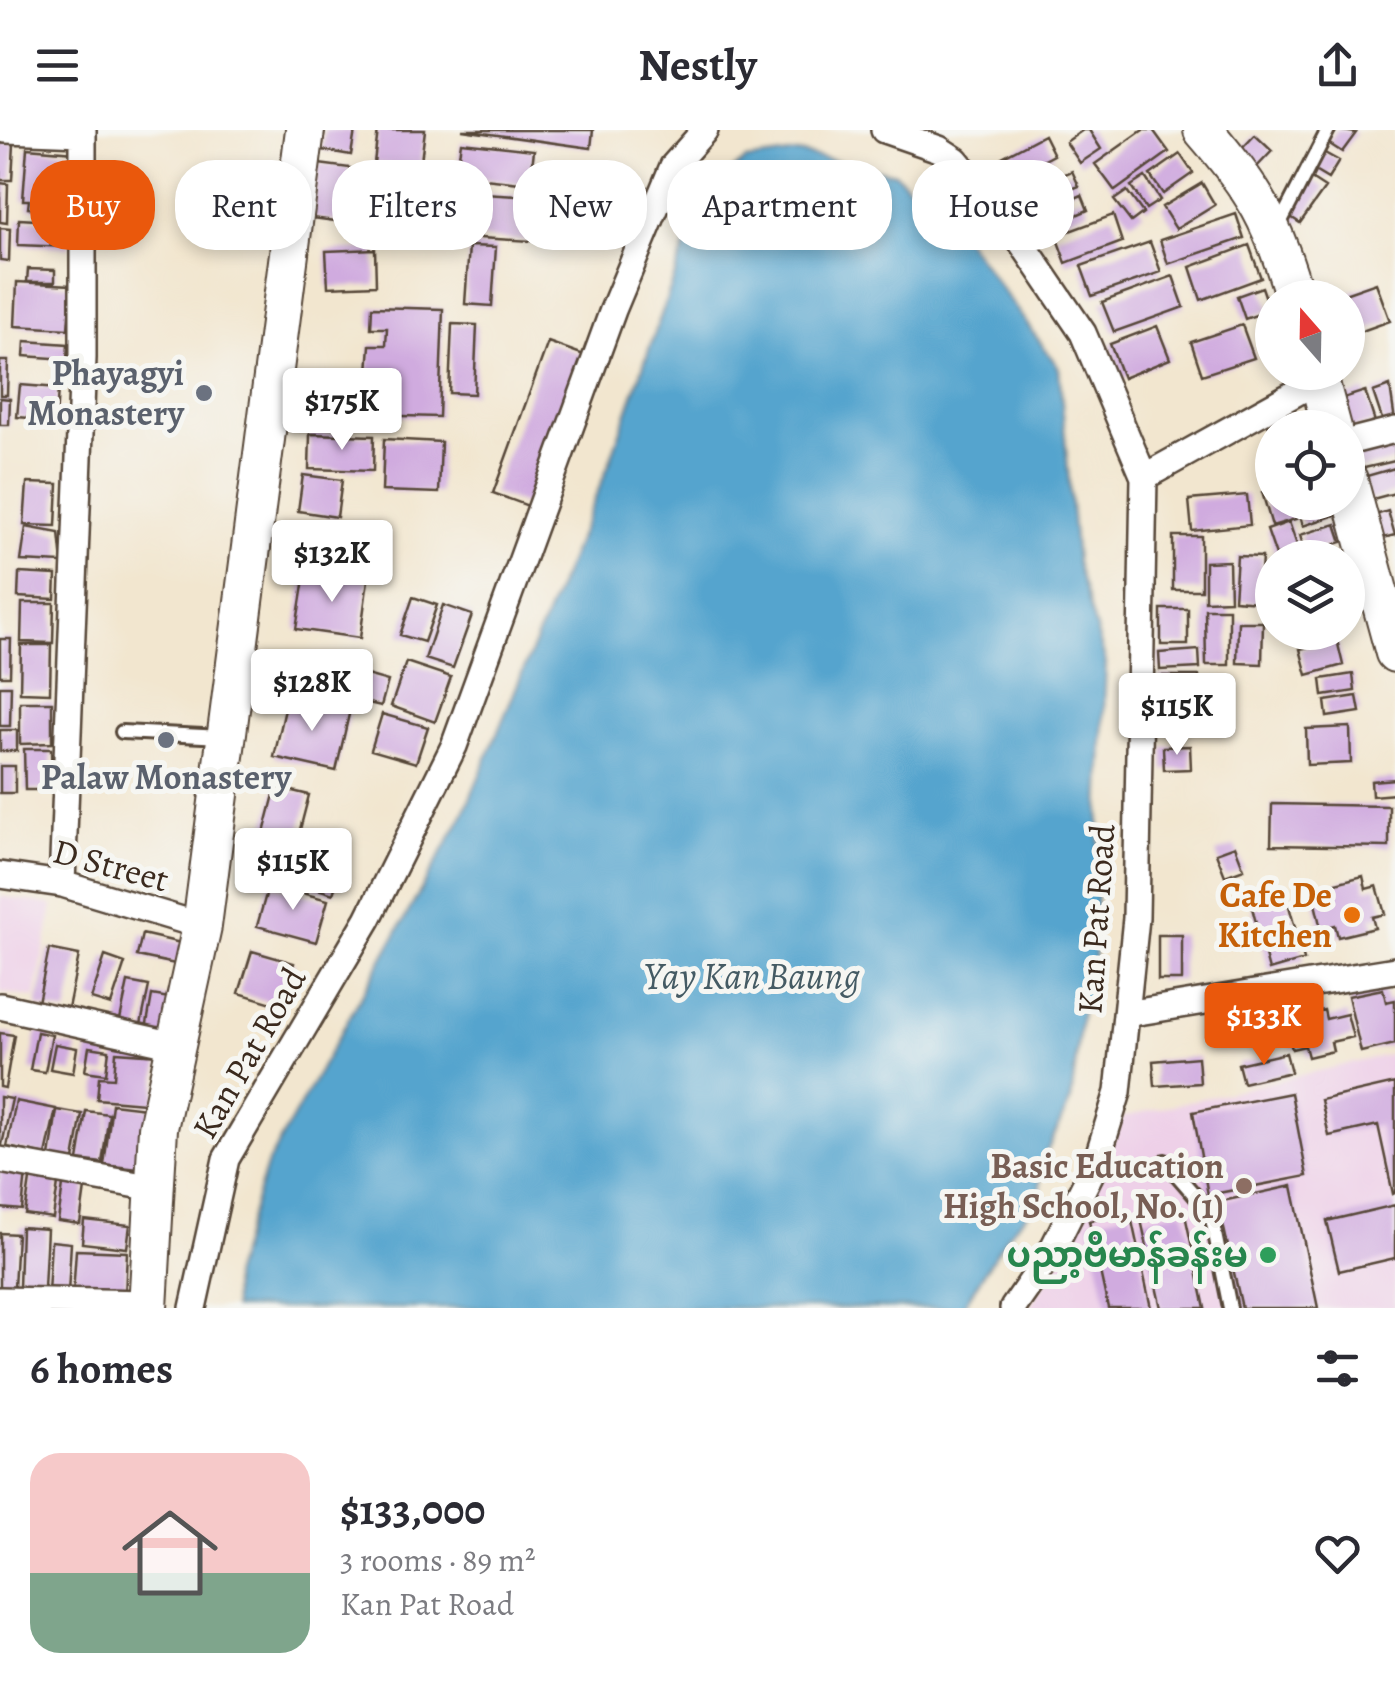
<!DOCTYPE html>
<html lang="en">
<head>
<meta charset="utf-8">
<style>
  body { margin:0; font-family:Alegreya,"Noto Sans Myanmar",serif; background:#f7f7f7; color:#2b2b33; height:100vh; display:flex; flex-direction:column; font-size:38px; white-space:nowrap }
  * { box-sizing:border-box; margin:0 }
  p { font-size:32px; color:#7c7c81 }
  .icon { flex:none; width:55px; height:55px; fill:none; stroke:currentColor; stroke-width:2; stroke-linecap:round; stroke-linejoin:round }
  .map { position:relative; height:1178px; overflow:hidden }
  .side { display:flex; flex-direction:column; background:#fff; flex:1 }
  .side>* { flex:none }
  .guide { position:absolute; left:30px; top:30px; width:1335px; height:90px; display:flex; gap:20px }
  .needle { width:65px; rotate:340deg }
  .tools { position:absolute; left:1255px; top:150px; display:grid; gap:20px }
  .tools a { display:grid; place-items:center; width:110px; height:110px; border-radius:50%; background:#fff; box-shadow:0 5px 15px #0003; font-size:50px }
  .price { position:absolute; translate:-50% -85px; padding:0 22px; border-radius:10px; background:#fff; color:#222; font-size:32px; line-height:65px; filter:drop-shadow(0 2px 5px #0008) }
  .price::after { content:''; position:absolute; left:50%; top:60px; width:30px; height:22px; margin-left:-15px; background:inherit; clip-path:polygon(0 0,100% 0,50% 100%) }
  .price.selected { background:#ea580c; color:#fff }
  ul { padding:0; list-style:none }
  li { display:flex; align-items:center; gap:30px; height:250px; padding:0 30px }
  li+li { border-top:2px solid #e1e1e2 }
  li span { display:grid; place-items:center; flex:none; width:280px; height:200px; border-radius:30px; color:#555 }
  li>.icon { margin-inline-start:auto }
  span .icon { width:120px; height:120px; fill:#fffc; stroke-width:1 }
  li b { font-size:42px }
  h2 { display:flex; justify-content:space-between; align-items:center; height:120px; padding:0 30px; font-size:42px }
  .pill { padding:0 35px; border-radius:40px; background:#fff; box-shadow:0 5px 15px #0003; font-size:35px; line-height:90px }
  .pill.selected { background:#ea580c; color:#fff }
  header { display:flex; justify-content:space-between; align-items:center; height:130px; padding:0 30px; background:#fff; font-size:45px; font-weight:700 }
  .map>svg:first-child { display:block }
  .built { fill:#eed0e8 }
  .water { fill:#54a4ce; stroke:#486776; stroke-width:2.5 }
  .building { fill:#d0abdf }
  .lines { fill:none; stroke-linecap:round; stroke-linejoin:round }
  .service-casing { stroke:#564639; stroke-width:18 }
  .minor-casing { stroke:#564639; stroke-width:30 }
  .secondary-casing { stroke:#564639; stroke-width:42 }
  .service { stroke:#fff; stroke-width:12 }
  .minor { stroke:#fff; stroke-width:25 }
  .secondary { stroke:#fff; stroke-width:38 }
  .worship-dot { fill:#6b7280; stroke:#f6f6f2; stroke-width:4 }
  .food-dot { fill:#e8710a; stroke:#f6f6f2; stroke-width:4 }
  .education-dot { fill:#8d6e63; stroke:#f6f6f2; stroke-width:4 }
  .leisure-dot { fill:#2e9e5b; stroke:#f6f6f2; stroke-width:4 }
  .labels { text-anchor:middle; stroke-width:10; stroke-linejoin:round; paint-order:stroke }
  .worship-label { font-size:35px; font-weight:bold; fill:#5b616d; stroke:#f6f6f2; text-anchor:end }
  .street-label { font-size:35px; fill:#3b2a1e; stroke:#f6f6f2 }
  .food-label { font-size:35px; font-weight:bold; fill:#c56008; stroke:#f6f6f2; text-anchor:end }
  .education-label { font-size:35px; font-weight:bold; fill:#785e54; stroke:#f6f6f2; text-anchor:end }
  .leisure-label { font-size:35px; font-weight:bold; fill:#27864d; stroke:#f6f6f2; text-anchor:end }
  .water-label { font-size:38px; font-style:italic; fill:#455b64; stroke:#f6f6f2 }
</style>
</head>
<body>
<header><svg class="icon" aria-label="menu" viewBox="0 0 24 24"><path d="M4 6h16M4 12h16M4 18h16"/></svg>Nestly<svg class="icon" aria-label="share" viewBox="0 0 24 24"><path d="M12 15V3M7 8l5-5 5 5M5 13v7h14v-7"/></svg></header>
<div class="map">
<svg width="1395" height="1178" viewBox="0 0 1395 1178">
  <rect width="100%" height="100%" fill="#f6f6f2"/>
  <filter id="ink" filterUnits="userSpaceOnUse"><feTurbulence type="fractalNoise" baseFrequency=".01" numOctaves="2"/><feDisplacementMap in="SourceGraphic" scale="20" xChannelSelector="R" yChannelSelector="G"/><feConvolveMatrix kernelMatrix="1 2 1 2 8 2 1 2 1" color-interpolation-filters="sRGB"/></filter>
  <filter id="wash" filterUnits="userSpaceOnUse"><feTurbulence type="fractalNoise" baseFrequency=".0048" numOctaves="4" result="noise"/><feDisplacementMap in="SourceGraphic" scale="40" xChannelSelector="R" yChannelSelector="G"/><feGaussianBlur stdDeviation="2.25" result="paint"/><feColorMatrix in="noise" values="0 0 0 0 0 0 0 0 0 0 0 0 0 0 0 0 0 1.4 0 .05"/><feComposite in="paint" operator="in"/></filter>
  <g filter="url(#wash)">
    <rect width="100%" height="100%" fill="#f2e6cf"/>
    <path class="built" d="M0,766L53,775L35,868L0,862Z
      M1395,923V1178H1029L1063,1125L1123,987Z"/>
    <path class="water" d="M797,23L895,43L966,110L1059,238L1076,432L1106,533L1093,859L1082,880L1071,970L1040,1036L1041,1069L1008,1104L962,1178H233L232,1147L266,1036L464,683L608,337L704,62L746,30Z"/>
    <g id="blocks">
      <path class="building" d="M325,0L355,1L351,25L322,20Z
        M378,0H425L420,39L374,33Z
        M462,0H593L591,18Z
        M1083,0H1089L1101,19L1080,33L1066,12Z
        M1143,0H1153L1169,22L1115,61L1095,34Z
        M1337,0L1356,3L1342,22L1328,13Z
        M1044,5L1054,25L1012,47L1002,27Z
        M1255,5L1272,21L1252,42L1235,26Z
        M461,12L534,20L530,54L456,46Z
        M0,13L14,14L12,50H0Z
        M27,18L74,22L70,73L40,71L39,79L28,78L29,70H23Z
        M1323,22L1339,31L1328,49L1313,40Z
        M1180,24L1193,43L1163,64L1150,45Z
        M319,34L350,38L343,92L312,88Z
        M1072,41L1079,56L1015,82L1009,67Z
        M1145,47L1160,70L1146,79L1131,56Z
        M1308,47L1325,58L1300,93L1283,82Z
        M0,53L8,54L7,93L0,92Z
        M1202,53L1215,75L1176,99L1162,77Z
        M1127,61L1143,83L1131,92L1114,70Z
        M483,64L533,67L531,111L480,108Z
        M1082,65L1088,80L1041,100L1035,85Z
        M1236,84L1244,108L1168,134L1160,110Z
        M1113,85L1122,112L1066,133L1056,106Z
        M19,89L70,92L69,117L18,115Z
        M0,98L10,99L9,131L0,130Z
        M1150,112L1161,142L1092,166L1081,136Z
        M1249,115L1261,148L1201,170L1190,137Z
        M469,116L496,117L492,176L465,174Z
        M375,119L376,155L328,157L326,121Z
        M28,139L55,140V152H27Z
        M1173,146L1184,177L1114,202L1102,172Z
        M17,152L71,155L68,199L15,196Z
        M1376,153L1390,191L1348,206V168L1336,167Z
        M1262,157L1270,180L1245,189L1237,166Z
        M372,177L443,179L439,287L365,285L367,258L383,259L384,243L368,242L370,215H386L387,198H371Z
        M452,194L477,195L474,264L449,263Z
        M1242,195L1254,228L1202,245L1191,212Z
        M1157,196L1170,229L1123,248L1110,214Z
        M25,211L68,214L67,229L24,226Z
        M548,212L584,225L528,376L493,363Z
        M0,231H8L7,265H0Z
        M20,255L58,258L56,290L17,287Z
        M1390,256L1395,291L1384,295L1373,262Z
        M1365,261L1375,292L1348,300L1331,272Z
        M0,268L10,269L9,295H0Z
        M1302,282L1307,298H1272V306L1268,293Z
        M1395,302V331L1360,339L1354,312Z
        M310,304L374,306L373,341L309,339Z
        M384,309L441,312L439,363L382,361Z
        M1395,338V363L1369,370L1363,347Z
        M303,345L342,350L337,387L298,381Z
        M27,353L58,354L56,396L24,395Z
        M1272,359V372H1291L1296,389L1272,396L1262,362Z
        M1247,365L1250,395L1192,401L1189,370Z
        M1296,372H1335L1339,384L1303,396Z
        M1388,381L1395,405L1375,410L1369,387Z
        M1289,392L1298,418L1276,426L1267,400Z
        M1336,394L1342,412L1305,423L1300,405Z
        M26,397L59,403L62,433L21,431Z
        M1173,406H1201V460H1173Z
        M1237,426L1262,427L1259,472L1234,470Z
        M1229,431L1230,470L1205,471V432Z
        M305,442L368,450L360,508L296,499Z
        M19,443L56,445L55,469L18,467Z
        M413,467L437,475L424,512L400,505Z
        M22,473H54L53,513L21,512Z
        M443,475L472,485L453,538L425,529Z
        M1161,479H1188V515H1161Z
        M1205,479H1229V535H1206Z
        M1238,492H1263L1262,534L1237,533Z
        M0,509H11L10,546H0Z
        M1337,510L1343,535L1307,545L1300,519Z
        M21,515H51L50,563L20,562Z
        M1199,520L1200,538L1160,540L1159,523Z
        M406,532L451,547L435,592L391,576Z
        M290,533L323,542L316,564L284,555Z
        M363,544L388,551L381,576L356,570Z
        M1353,544L1355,561L1323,566L1321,549Z
        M1160,546H1199V559H1160Z
        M0,556H11L10,596H0Z
        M1184,564L1185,599H1162V565Z
        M288,566L350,580L336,641L274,627Z
        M1357,566L1360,582L1327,587L1325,571Z
        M20,572H52V613L20,614Z
        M382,584L428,597L416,633L371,620Z
        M1350,597L1351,633L1307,635L1306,599Z
        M0,600H17V621H0Z
        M1190,616L1191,639L1164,640L1163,617Z
        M24,619H51L52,660H25Z
        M0,636H15V663H0Z
        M1395,649V664L1372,666L1371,651Z
        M276,657L309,665L297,711L264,703Z
        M1272,674L1389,676V717L1271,715Z
        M1235,716L1244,739L1225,746L1216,723Z
        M289,719L342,736L333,764L280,747Z
        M1363,746L1366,759L1377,756L1385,784L1372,787L1375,798L1338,807L1335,795L1321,799L1314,769L1326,766L1324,756Z
        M269,754L328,770L316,812L257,796Z
        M1287,769L1304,830L1269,840L1252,778Z
        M142,804L185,814L180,835L137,826Z
        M1158,805H1182V850H1158Z
        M49,819L79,825L67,883L37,877Z
        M252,821L294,833L282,876L239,863Z
        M105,826L125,833L111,875L91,869Z
        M128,852L149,856L139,904L118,899Z
        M1383,859L1386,872L1395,870V914L1361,922L1348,866Z
        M152,865L175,869L168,908L145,905Z
        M1324,880L1326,889L1347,884L1353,907L1331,912L1333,921L1308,927L1305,916L1292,919L1286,898L1299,895L1297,886Z
        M37,902L52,905L45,942L30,940Z
        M0,903L14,905L5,958L0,957Z
        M55,914L77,918L73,943L50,939Z
        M89,917L109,920L106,944L85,941Z
        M116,922L159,925L155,974L97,969L99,947L114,948Z
        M1286,923L1291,942L1243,953L1238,934Z
        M1198,927L1200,953L1155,956L1153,931Z
        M1395,953V1063L1393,1064L1378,995L1329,1006L1321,970Z
        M1291,963L1307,1046L1208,1065L1193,982Z
        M0,967L12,969L2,1015H0Z
        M16,971L56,979L46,1025L7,1017Z
        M112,974L154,979L147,1040L104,1035Z
        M57,980L82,984L74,1030L50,1026Z
        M86,981L109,984L102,1033L78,1030Z
        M32,1036L60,1040L53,1088L25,1084Z
        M0,1040L26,1043L22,1080L0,1078Z
        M64,1048L86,1051L80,1094L58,1091Z
        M1292,1056L1318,1178H1242L1218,1072Z
        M1395,1075V1128L1339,1141L1327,1091Z
        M1184,1080L1205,1178H1161L1141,1090Z
        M1130,1082L1151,1178H1108L1089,1091Z
        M84,1090L130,1095L127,1118L82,1113Z
        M21,1097L47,1099L44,1159L19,1158Z
        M0,1103L17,1104L14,1158L0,1157Z
        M51,1111L71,1113L68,1163H48Z
        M76,1120L127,1122L125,1167L73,1165Z"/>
    </g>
  </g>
  <g filter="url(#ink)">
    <use href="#blocks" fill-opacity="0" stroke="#564639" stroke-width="2.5"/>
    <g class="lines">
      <g class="service-casing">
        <path id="service" d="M1277,99L1328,0
          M122,602L223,607
          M1165,1031L1211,1084L1230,1178"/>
      </g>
      <g class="minor-casing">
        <path id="minor" d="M6,0L82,3
          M884,0L939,19L956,30L1007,91L1083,203L1144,347L1136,788L1118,962L1096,1033L1049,1126L1013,1178
          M1348,312L1395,300
          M1144,347L1319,250
          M0,745L62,754L202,796
          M62,754L83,228V0
          M0,876L175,915
          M1126,884L1395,840
          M0,1030L154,1058
          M0,1170L148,1173
          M193,1178L226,1029L368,789L454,616L613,180L673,36L705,0"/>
      </g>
      <g class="secondary-casing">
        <path id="secondary" d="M1203,0C1255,60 1273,91 1295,168
          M1317,242L1332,298
          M1348,350L1395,523
          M148,1178L158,998L202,796L305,0"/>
      </g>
      <use href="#service" class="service"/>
      <use href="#minor" class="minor"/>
      <use href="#secondary" class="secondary"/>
    </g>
  </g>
  <g class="worship-dot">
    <circle cx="204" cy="263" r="10"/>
    <circle cx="166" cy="610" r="10"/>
  </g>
  <circle class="food-dot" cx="1352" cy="785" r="10"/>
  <circle class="education-dot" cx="1244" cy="1056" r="10"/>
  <circle class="leisure-dot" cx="1268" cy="1125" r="10"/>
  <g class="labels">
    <g class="worship-label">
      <text x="184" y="255">Phayagyi<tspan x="184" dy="40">Monastery</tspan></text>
      <text x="166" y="659" text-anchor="middle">Palaw Monastery</text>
    </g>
    <g class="street-label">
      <text transform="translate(111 735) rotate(15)" y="12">D Street</text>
      <text transform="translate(1096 789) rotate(-86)" y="12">Kan Pat Road</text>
      <text transform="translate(249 923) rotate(-60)" y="12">Kan Pat Road</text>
    </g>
    <g class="food-label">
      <text x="1332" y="777">Cafe De<tspan x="1332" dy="40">Kitchen</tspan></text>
    </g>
    <g class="education-label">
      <text x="1224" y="1048">Basic Education<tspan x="1224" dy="40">High School, No. (1)</tspan></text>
    </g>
    <g class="leisure-label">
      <text x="1248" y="1137">ပညာ့ဗိမာန်ခန်းမ</text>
    </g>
    <g class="water-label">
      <text x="752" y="859">Yay Kan Baung</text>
    </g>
  </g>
</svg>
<div class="tools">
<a><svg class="needle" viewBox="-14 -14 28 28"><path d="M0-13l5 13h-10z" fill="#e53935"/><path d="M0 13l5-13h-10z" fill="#7c7c81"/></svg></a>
<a><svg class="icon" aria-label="locate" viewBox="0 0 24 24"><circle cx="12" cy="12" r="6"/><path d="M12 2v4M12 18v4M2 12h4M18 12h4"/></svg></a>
<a><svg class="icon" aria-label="layers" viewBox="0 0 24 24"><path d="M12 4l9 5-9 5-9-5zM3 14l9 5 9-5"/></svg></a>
</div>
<b class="price" style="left:342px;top:323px">$175K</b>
<b class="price" style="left:332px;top:475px">$132K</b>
<b class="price" style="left:312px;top:604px">$128K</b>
<b class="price" style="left:1177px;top:628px">$115K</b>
<b class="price" style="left:293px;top:783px">$115K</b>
<b class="price selected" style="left:1264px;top:938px">$133K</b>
<div class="guide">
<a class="pill selected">Buy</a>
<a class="pill">Rent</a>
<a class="pill">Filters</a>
<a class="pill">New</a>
<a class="pill">Apartment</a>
<a class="pill">House</a>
</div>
</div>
<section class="side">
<h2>6 homes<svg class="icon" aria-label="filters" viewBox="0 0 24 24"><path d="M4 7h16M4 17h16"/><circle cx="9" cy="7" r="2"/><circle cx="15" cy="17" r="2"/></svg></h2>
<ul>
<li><span style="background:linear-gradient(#f6c9c9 60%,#7fa58c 0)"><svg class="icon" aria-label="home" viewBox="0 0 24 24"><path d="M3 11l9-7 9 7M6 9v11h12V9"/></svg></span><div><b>$133,000</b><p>3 rooms · 89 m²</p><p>Kan Pat Road</p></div><svg class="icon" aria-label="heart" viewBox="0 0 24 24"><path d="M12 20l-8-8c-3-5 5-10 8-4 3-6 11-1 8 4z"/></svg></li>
</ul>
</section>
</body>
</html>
